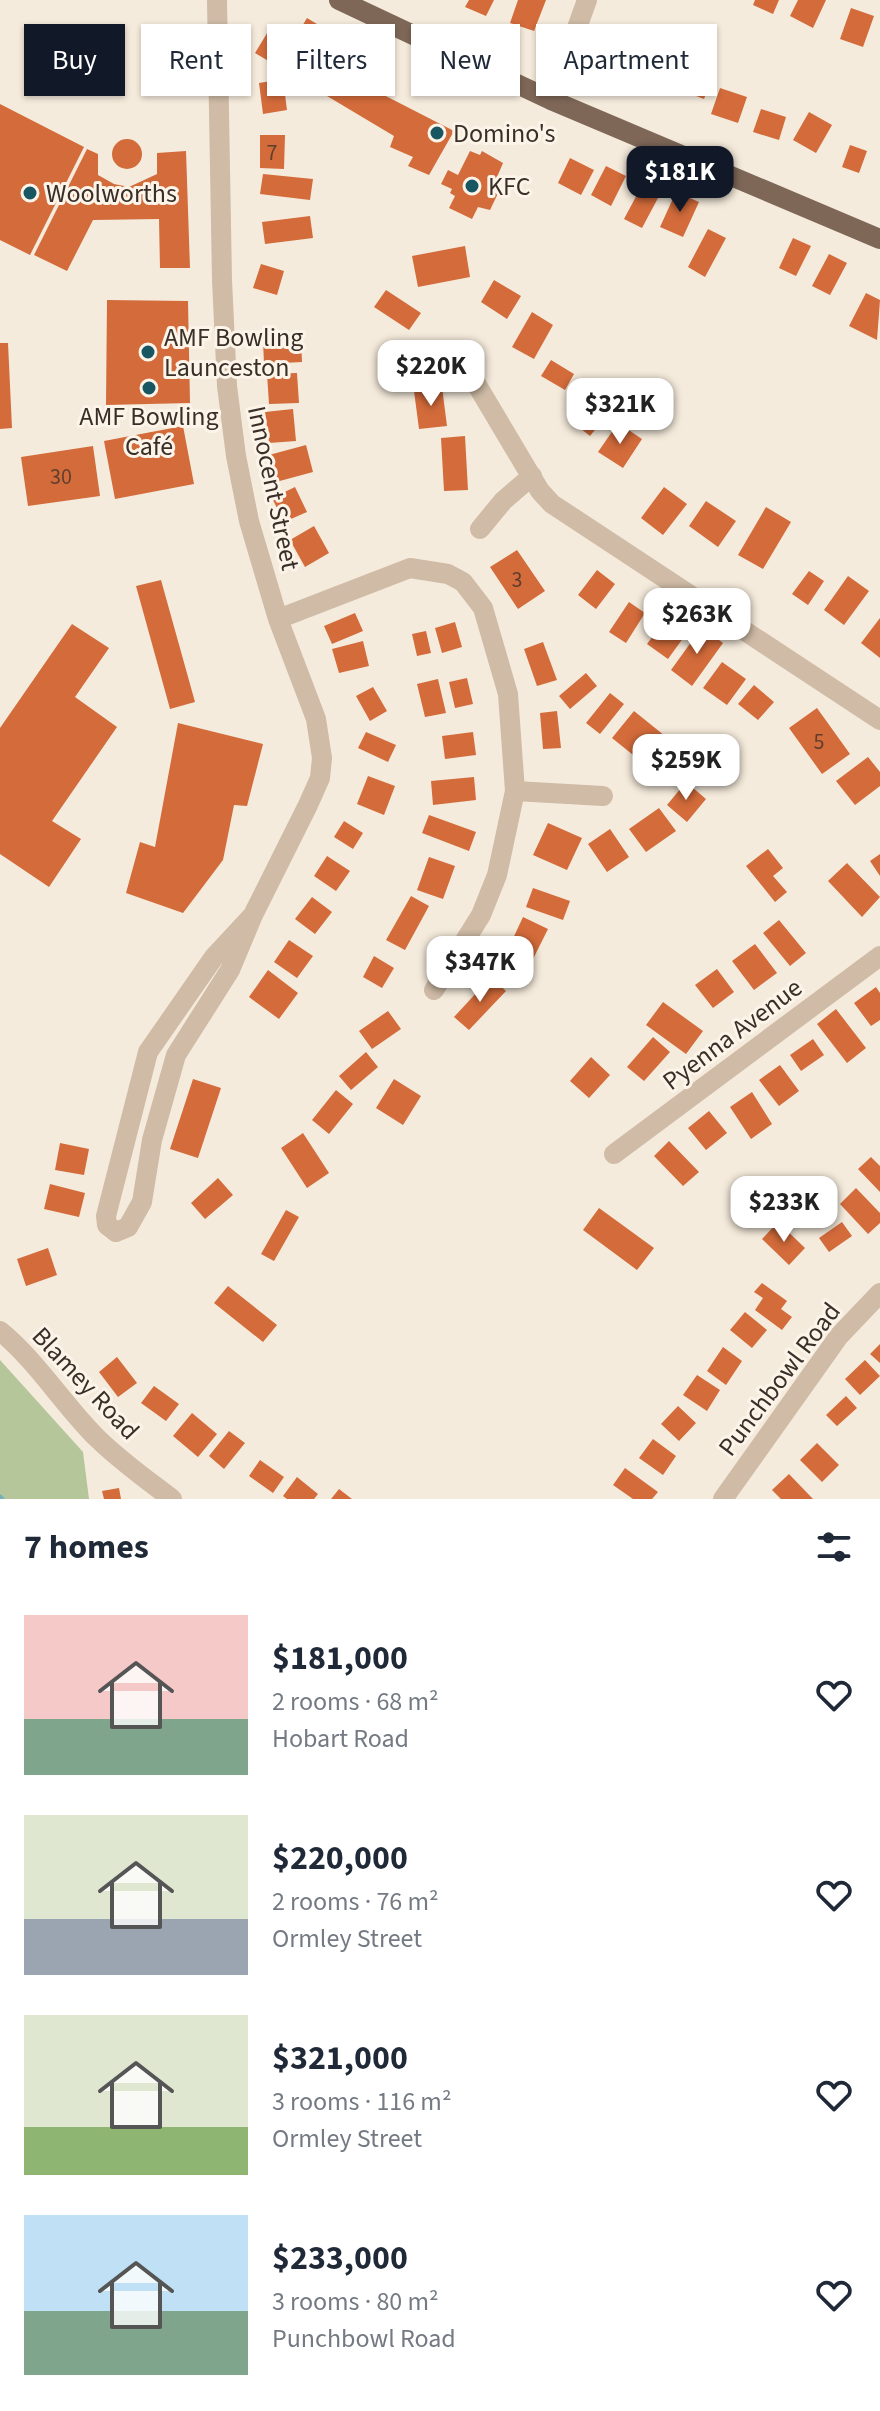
<!DOCTYPE html>
<html lang="en">
<head>
<meta charset="utf-8">
<style>
  body { margin:0; font-family:"Source Sans 3",sans-serif; background:#f2f2f3; color:#1f2937; height:100vh; display:flex; flex-direction:column; font-size:30px; white-space:nowrap }
  * { box-sizing:border-box; margin:0 }
  p { font-size:26px; color:#747a83 }
  .icon { flex:none; width:44px; height:44px; fill:none; stroke:currentColor; stroke-width:2; stroke-linecap:round; stroke-linejoin:round }
  .map { position:relative; height:1499px; overflow:hidden }
  .side { display:flex; flex-direction:column; background:#fff; flex:1 }
  .side>* { flex:none }
  .banner { position:absolute; left:24px; top:24px; width:832px; height:72px; display:flex; gap:16px }
  .price { position:absolute; translate:-50% -68px; padding:0 18px; border-radius:16px; background:#fff; color:#222; font-size:26px; line-height:52px; filter:drop-shadow(0 2px 4px #0008) }
  .price::after { content:''; position:absolute; left:50%; top:48px; width:24px; height:18px; margin-left:-12px; background:inherit; clip-path:polygon(0 0,100% 0,50% 100%) }
  .price.selected { background:#111827; color:#fff }
  ul { padding:0; list-style:none }
  li { display:flex; align-items:center; gap:24px; height:200px; padding:0 24px }
  li span { display:grid; place-items:center; flex:none; width:224px; height:160px; border-radius:0px; color:#555 }
  li>.icon { margin-inline-start:auto }
  span .icon { width:96px; height:96px; fill:#fffc; stroke-width:1 }
  li b { font-size:34px }
  h2 { display:flex; justify-content:space-between; align-items:center; height:96px; padding:0 24px; font-size:34px }
  .tag { padding:0 28px; border-radius:0px; background:#fff; box-shadow:0 2px 6px #0004; font-size:28px; line-height:72px }
  .tag.selected { background:#111827; color:#fff }
  .map>svg:first-child { display:block }
  .green { fill:#b4c69a }
  .lines { fill:none; stroke-linecap:round; stroke-linejoin:round }
  .stream { stroke:#77afb6; stroke-width:5 }
  .building { fill:#d36b3b }
  .minor { stroke:#cfbba6; stroke-width:20 }
  .major { stroke:#7e6757; stroke-width:20 }
  .poi-dot { fill:#185761; stroke:#fcf4e9; stroke-width:3 }
  .labels { text-anchor:middle; stroke-width:6; stroke-linejoin:round; paint-order:stroke }
  .number-label { font-size:22px; fill:#603e2d }
  .poi-label { font-size:26px; fill:#3a2f28; stroke:#fcf4e9; text-anchor:start }
  .street-label { font-size:26px; fill:#3a2f28; stroke:#fcf4e9 }
</style>
</head>
<body>
<div class="map">
<svg width="880" height="1499" viewBox="0 0 880 1499">
  <rect width="100%" height="100%" fill="#f5ebdc"/>
  <path class="green" d="M0,1360L83,1452L89,1499H0Z"/>
  <g class="lines">
    <path class="stream" d="M0,1497L2,1499"/>
  </g>
  <path class="building" d="M469,0H494L486,16L465,7Z
    M518,0H546L534,31L510,23Z
    M755,0H779L773,14L753,5Z
    M798,0H826L813,28L790,16Z
    M851,8L874,16L863,47L840,39Z
    M307,18L350,44L337,71L454,131L429,175L408,166L413,157L390,147L394,136L255,53L272,25L295,38Z
    M601,36L631,48L623,66L594,54Z
    M638,50L664,59L657,80L631,71Z
    M682,62L713,74L704,99L673,87Z
    M283,79L287,110L263,114L259,83Z
    M720,88L747,97L738,123L711,114Z
    M0,104L84,147L30,255L0,240Z
    M761,109L786,117L779,140L753,132Z
    M809,112L832,125L816,153L793,140Z
    M260,135H285L284,169L260,168Z
    M112 154a15 15 0 1 1 30 0a15 15 0 1 1-30 0Z
    M850,145L867,151L859,173L842,167Z
    M87,149L98,154V175L114,184L129,187L157,174V153L186,151L190,268H160L159,219L93,220L67,271L34,255Z
    M470,151L480,155L482,151L503,163L494,184L501,187L490,210L478,207L472,219L449,208L455,196L450,193L452,189L441,184L448,170L458,175Z
    M570,158L594,170L581,195L558,183Z
    M606,166L626,176L611,206L591,195Z
    M263,174L313,179L310,200L260,194Z
    M640,189L658,198L642,228L624,219Z
    M676,192L699,202L683,237L660,227Z
    M310,216L313,238L265,244L262,222Z
    M708,229L726,238L705,277L688,267Z
    M793,238L811,246L796,276L779,268Z
    M465,246L470,277L418,287L412,256Z
    M829,254L847,263L830,295L812,286Z
    M261,264L284,271L277,295L253,288Z
    M494,280L521,296L507,319L481,302Z
    M386,290L421,313L409,330L374,307Z
    M866,293L880,300L877,340L849,326Z
    M107,300L188,301L190,403L106,405Z
    M532,312L553,325L534,359L512,347Z
    M301,338L302,362L264,364L263,340Z
    M0,343H8L12,428L0,429Z
    M394,350L421,354L417,381L390,377Z
    M551,360L574,374L565,390L541,376Z
    M297,373L299,403L269,404L267,374Z
    M442,387L447,426L419,429L414,391Z
    M587,392L611,410L590,436L567,418Z
    M293,409L296,441L269,443L265,412Z
    M618,423L642,439L623,468L598,452Z
    M183,426L194,484L115,499L104,441Z
    M465,436L468,490L444,491L441,438Z
    M306,445L313,472L276,482L269,455Z
    M93,446L100,496L28,506L21,457Z
    M295,487L307,512L284,522L272,498Z
    M664,487L687,504L663,535L641,518Z
    M706,501L736,521L718,547L689,526Z
    M766,507L791,522L763,569L738,555Z
    M314,526L329,553L305,567L290,540Z
    M517,550L545,591L518,609L490,567Z
    M597,570L615,584L596,609L578,595Z
    M809,571L824,581L808,605L792,594Z
    M848,576L869,591L844,625L824,610Z
    M161,580L195,702L170,709L136,586Z
    M629,602L645,613L626,643L609,632Z
    M355,613L363,631L332,644L324,626Z
    M669,615L689,630L668,659L647,644Z
    M880,618V658L861,643Z
    M455,622L462,647L442,653L435,628Z
    M72,624L109,648L75,697L117,727L52,821L81,839L49,887L0,854V728Z
    M702,627L723,643L692,686L671,670Z
    M426,631L431,653L417,656L412,634Z
    M363,641L369,666L339,673L332,649Z
    M543,642L557,680L537,686L524,649Z
    M722,662L746,679L727,705L703,688Z
    M586,673L597,686L570,709L559,696Z
    M467,678L473,704L455,708L449,682Z
    M438,679L446,713L425,717L417,684Z
    M754,685L774,702L758,720L738,704Z
    M373,687L387,711L370,721L356,696Z
    M610,693L624,704L600,734L586,723Z
    M817,708L850,754L822,774L789,728Z
    M557,711L561,748L543,749L540,713Z
    M634,711L665,736L643,763L612,738Z
    M178,723L263,744L247,806L234,805L223,860L183,913L126,893L140,842L155,847Z
    M366,732L396,745L388,762L358,748Z
    M473,732L476,755L445,759L442,736Z
    M868,757L880,772V786L855,805L836,781Z
    M368,776L395,786L384,815L357,804Z
    M474,777L476,800L433,805L431,781Z
    M686,782L706,799L687,822L667,805Z
    M659,808L676,831L646,852L629,829Z
    M429,815L476,832L469,851L422,833Z
    M344,821L363,833L353,849L334,837Z
    M548,823L582,838L567,870L533,855Z
    M610,829L629,857L607,872L588,844Z
    M768,849L783,868L773,876L787,892L775,902L746,866Z
    M880,854V876L870,861Z
    M327,856L350,871L336,891L314,876Z
    M429,857L455,866L443,899L417,890Z
    M847,863L880,897L862,917L828,881Z
    M533,888L570,901L563,920L526,907Z
    M411,896L429,906L405,950L386,940Z
    M312,897L332,912L315,934L295,919Z
    M523,917L548,929L528,969L504,958Z
    M779,920L806,953L790,966L763,933Z
    M289,940L313,956L297,978L274,962Z
    M755,944L777,973L754,990L732,961Z
    M374,956L394,968L382,988L363,977Z
    M717,969L734,992L713,1008L695,985Z
    M268,970L298,993L279,1019L249,997Z
    M491,977L506,991L469,1030L454,1017Z
    M876,987L880,993V1020L871,1026L854,1003Z
    M663,1002L703,1031L686,1054L646,1025Z
    M836,1009L866,1048L847,1063L817,1024Z
    M388,1011L401,1029L372,1049L359,1031Z
    M653,1037L670,1052L644,1081L627,1067Z
    M813,1039L824,1055L801,1071L790,1055Z
    M366,1052L378,1067L351,1090L339,1076Z
    M591,1057L610,1075L589,1098L570,1081Z
    M780,1065L799,1091L779,1106L759,1080Z
    M193,1079L221,1088L198,1158L170,1149Z
    M394,1079L421,1096L403,1125L376,1108Z
    M336,1090L353,1104L329,1134L312,1120Z
    M752,1092L772,1124L751,1139L730,1107Z
    M709,1111L727,1133L706,1150L688,1128Z
    M303,1133L329,1173L307,1188L281,1148Z
    M669,1141L699,1172L683,1186L654,1156Z
    M60,1143L89,1149L84,1175L55,1170Z
    M871,1157L880,1166V1192L858,1169Z
    M218,1178L233,1195L205,1219L191,1203Z
    M50,1184L85,1193L79,1217L44,1209Z
    M856,1188L880,1213V1223L868,1234L840,1204Z
    M599,1208L654,1248L637,1270L583,1230Z
    M286,1210L299,1217L274,1261L261,1254Z
    M778,1222L805,1248L789,1265L762,1239Z
    M842,1222L852,1236L829,1252L819,1238Z
    M48,1248L57,1275L26,1286L17,1259Z
    M762,1283L787,1301L781,1309L792,1317L782,1330L755,1310L763,1298L754,1292Z
    M228,1286L277,1325L263,1342L214,1303Z
    M745,1312L767,1330L752,1348L730,1330Z
    M880,1344V1363L870,1354Z
    M723,1347L742,1361L726,1385L707,1371Z
    M117,1357L137,1383L118,1397L99,1372Z
    M865,1360L880,1376L860,1395L845,1379Z
    M697,1375L720,1390L707,1411L683,1395Z
    M154,1386L179,1404L166,1421L141,1403Z
    M846,1396L857,1408L837,1426L826,1415Z
    M678,1406L696,1423L679,1441L661,1424Z
    M192,1413L217,1434L198,1457L173,1436Z
    M229,1431L245,1443L224,1469L209,1456Z
    M653,1439L676,1456L663,1475L639,1458Z
    M817,1443L839,1465L822,1482L800,1460Z
    M260,1460L284,1477L273,1493L249,1476Z
    M625,1468L658,1492L652,1499H633L613,1485Z
    M789,1474L813,1499H781L772,1490Z
    M297,1477L318,1494L314,1499H287L283,1496Z
    M119,1488L121,1499H104L102,1491Z
    M339,1489L352,1499H331Z"/>
  <g class="lines">
    <path class="minor" d="M217,0L222,280L227,386L236,456L249,521L278,619L316,719L322,758L320,778L308,805L253,915L230,970L176,1055L152,1140L142,1202L128,1227L116,1232L107,1225L106,1216L148,1052L214,957L253,915
      M551,100L587,0
      M465,365L540,491L552,504L880,720
      M480,529L503,501L532,476
      M278,619L410,568L448,574L463,582L483,608L508,694L515,791L497,875L481,915L434,990
      M515,791L603,796
      M614,1154L880,956
      M0,1331C37,1361 62,1403 96,1437C119,1460 146,1479 172,1499
      M723,1499L839,1336L880,1293"/>
    <path class="major" d="M339,0L551,100L880,239"/>
  </g>
  <g class="poi-dot">
    <circle cx="437" cy="133" r="8"/>
    <circle cx="472" cy="186" r="8"/>
    <circle cx="30" cy="193" r="8"/>
    <circle cx="148" cy="352" r="8"/>
    <circle cx="149" cy="388" r="8"/>
  </g>
  <g class="labels">
    <g class="number-label">
      <text x="272" y="160">7</text>
      <text x="61" y="484">30</text>
      <text x="517" y="587">3</text>
      <text x="819" y="749">5</text>
    </g>
    <g class="poi-label">
      <text x="453" y="142">Domino's</text>
      <text x="488" y="195">KFC</text>
      <text x="46" y="202">Woolworths</text>
      <text x="164" y="346">AMF Bowling<tspan x="164" dy="30">Launceston</tspan></text>
      <text x="149" y="425" text-anchor="middle">AMF Bowling<tspan x="149" dy="30">Café</tspan></text>
    </g>
    <g class="street-label">
      <text transform="translate(274 488) rotate(78)" y="9">Innocent Street</text>
      <text transform="translate(732 1034) rotate(-37)" y="9">Pyenna Avenue</text>
      <text transform="translate(779 1379) rotate(-53)" y="9">Punchbowl Road</text>
      <text transform="translate(86 1383) rotate(47)" y="9">Blamey Road</text>
    </g>
  </g>
</svg>
<b class="price selected" style="left:680px;top:214px">$181K</b>
<b class="price" style="left:431px;top:408px">$220K</b>
<b class="price" style="left:620px;top:446px">$321K</b>
<b class="price" style="left:697px;top:656px">$263K</b>
<b class="price" style="left:686px;top:802px">$259K</b>
<b class="price" style="left:480px;top:1004px">$347K</b>
<b class="price" style="left:784px;top:1244px">$233K</b>
<div class="banner">
<a class="tag selected">Buy</a>
<a class="tag">Rent</a>
<a class="tag">Filters</a>
<a class="tag">New</a>
<a class="tag">Apartment</a>
</div>
</div>
<section class="side">
<h2>7 homes<svg class="icon" aria-label="filters" viewBox="0 0 24 24"><path d="M4 7h16M4 17h16"/><circle cx="9" cy="7" r="2"/><circle cx="15" cy="17" r="2"/></svg></h2>
<ul>
<li><span style="background:linear-gradient(#f6c9c9 65%,#7fa58c 0)"><svg class="icon" aria-label="home" viewBox="0 0 24 24"><path d="M3 11l9-7 9 7M6 9v11h12V9"/></svg></span><div><b>$181,000</b><p>2 rooms · 68 m²</p><p>Hobart Road</p></div><svg class="icon" aria-label="heart" viewBox="0 0 24 24"><path d="M12 20l-8-8c-3-5 5-10 8-4 3-6 11-1 8 4z"/></svg></li>
<li><span style="background:linear-gradient(#dfe7d0 65%,#9aa5b1 0)"><svg class="icon" aria-label="home" viewBox="0 0 24 24"><path d="M3 11l9-7 9 7M6 9v11h12V9"/></svg></span><div><b>$220,000</b><p>2 rooms · 76 m²</p><p>Ormley Street</p></div><svg class="icon" aria-label="heart" viewBox="0 0 24 24"><path d="M12 20l-8-8c-3-5 5-10 8-4 3-6 11-1 8 4z"/></svg></li>
<li><span style="background:linear-gradient(#dfe7d0 70%,#8fb573 0)"><svg class="icon" aria-label="home" viewBox="0 0 24 24"><path d="M3 11l9-7 9 7M6 9v11h12V9"/></svg></span><div><b>$321,000</b><p>3 rooms · 116 m²</p><p>Ormley Street</p></div><svg class="icon" aria-label="heart" viewBox="0 0 24 24"><path d="M12 20l-8-8c-3-5 5-10 8-4 3-6 11-1 8 4z"/></svg></li>
<li><span style="background:linear-gradient(#bfe0f5 60%,#7fa58c 0)"><svg class="icon" aria-label="home" viewBox="0 0 24 24"><path d="M3 11l9-7 9 7M6 9v11h12V9"/></svg></span><div><b>$233,000</b><p>3 rooms · 80 m²</p><p>Punchbowl Road</p></div><svg class="icon" aria-label="heart" viewBox="0 0 24 24"><path d="M12 20l-8-8c-3-5 5-10 8-4 3-6 11-1 8 4z"/></svg></li>
</ul>
</section>
</body>
</html>
